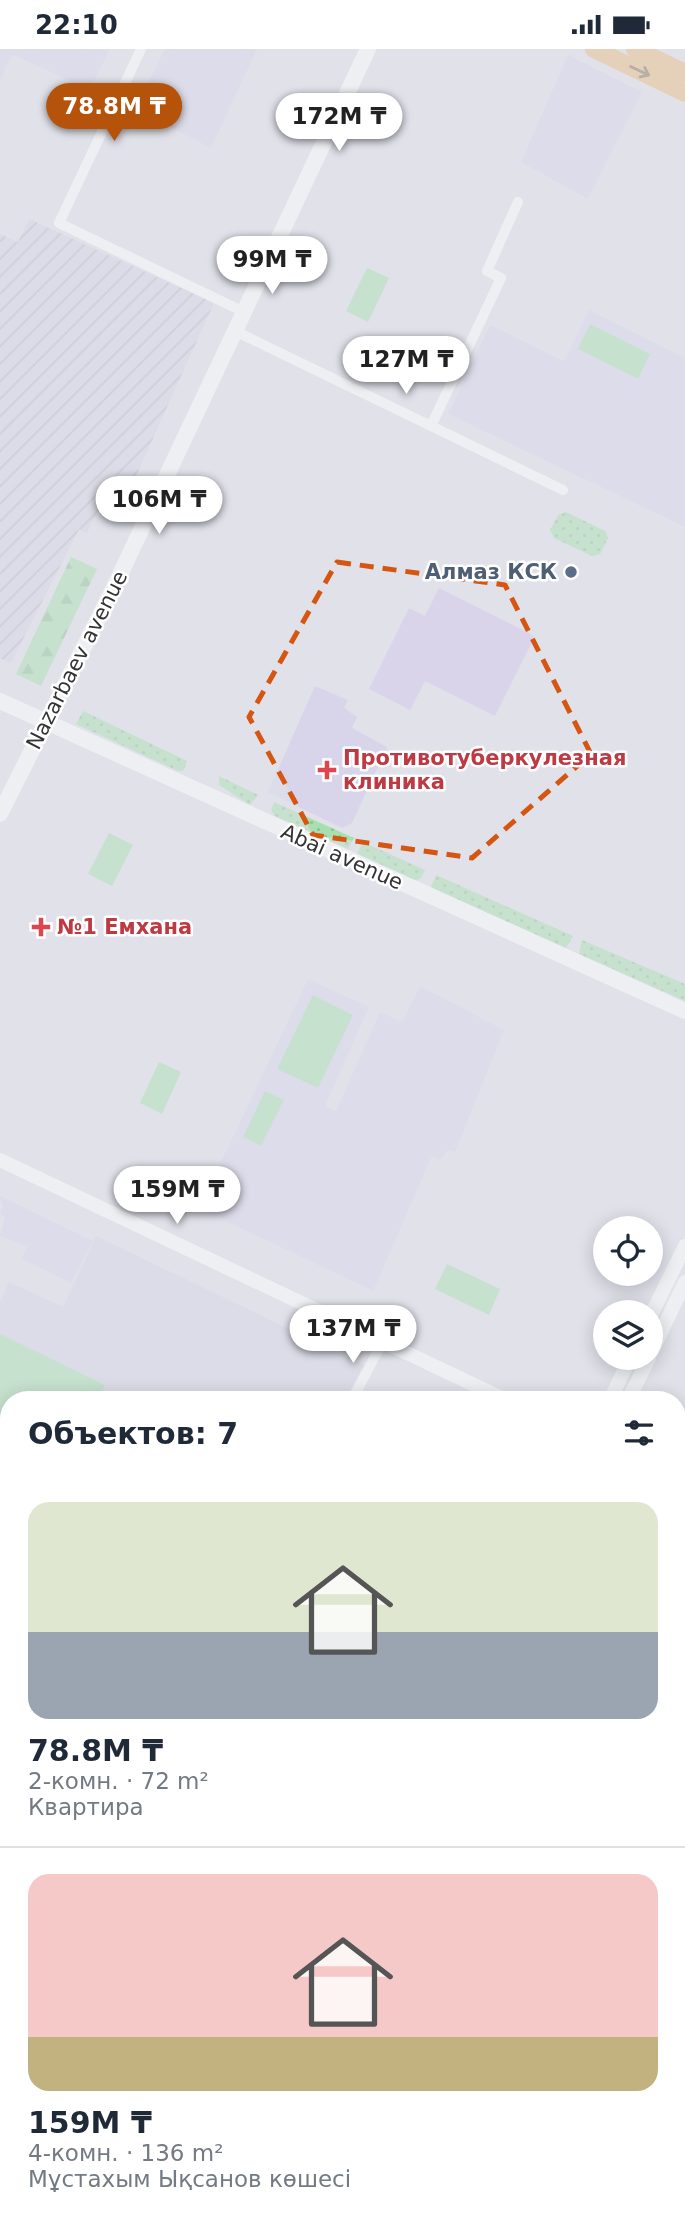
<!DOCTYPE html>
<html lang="ru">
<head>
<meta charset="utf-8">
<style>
  body { margin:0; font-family:"DejaVu Sans",sans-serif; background:#f6f6f7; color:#1f2937; height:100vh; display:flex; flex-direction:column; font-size:26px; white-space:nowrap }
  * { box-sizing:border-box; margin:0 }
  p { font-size:23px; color:#747a83 }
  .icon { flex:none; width:38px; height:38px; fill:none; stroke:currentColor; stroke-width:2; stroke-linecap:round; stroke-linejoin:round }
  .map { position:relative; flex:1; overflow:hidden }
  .details { position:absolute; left:0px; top:1342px; width:686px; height:842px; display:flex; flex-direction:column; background:#fff; border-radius:28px 28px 0 0; box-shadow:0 4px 18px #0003 }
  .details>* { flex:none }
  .tools { position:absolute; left:593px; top:1167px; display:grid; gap:14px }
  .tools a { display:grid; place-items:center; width:70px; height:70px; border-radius:50%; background:#fff; box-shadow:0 4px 18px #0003; font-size:35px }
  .price { position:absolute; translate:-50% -60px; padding:0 16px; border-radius:24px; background:#fff; color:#222; font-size:23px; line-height:46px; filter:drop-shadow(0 2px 4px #0008) }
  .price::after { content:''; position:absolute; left:50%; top:42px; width:21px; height:16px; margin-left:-10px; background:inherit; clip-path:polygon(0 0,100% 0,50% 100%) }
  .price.selected { background:#b45309; color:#fff }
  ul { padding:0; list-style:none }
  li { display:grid; align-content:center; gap:14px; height:371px; padding:0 28px }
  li+li { border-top:2px solid #e0e1e3 }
  li span { display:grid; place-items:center; height:217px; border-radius:21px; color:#555 }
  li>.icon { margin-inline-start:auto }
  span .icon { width:126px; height:126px; fill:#fffc; stroke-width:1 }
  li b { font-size:30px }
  h2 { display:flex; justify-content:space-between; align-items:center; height:84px; padding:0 28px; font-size:30px }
  .status { display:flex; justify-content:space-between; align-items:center; height:49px; padding:0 35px; background:#fff; direction:ltr }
  .status svg { height:19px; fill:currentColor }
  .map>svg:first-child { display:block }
  .built { fill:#d5d5e4 }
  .industrial { fill:url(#industrial-furrows) }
  .education { fill:#dad4ea }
  .medical { fill:#d8d5eb }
  .grass { fill:url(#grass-dots) }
  .forest { fill:url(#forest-firs) }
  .pitch { fill:#a6e0ae }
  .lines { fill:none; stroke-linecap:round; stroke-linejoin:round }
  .minor { stroke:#fff; stroke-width:10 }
  .tertiary { stroke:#fff; stroke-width:14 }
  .secondary { stroke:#fff; stroke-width:16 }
  .primary { stroke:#ebbb7f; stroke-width:18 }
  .oneway { stroke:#867057 }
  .marked { fill:none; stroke:#d65510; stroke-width:5; stroke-dasharray:14 9; stroke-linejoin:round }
  .service-dot { fill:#5c6f8a; stroke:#fff; stroke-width:2.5 }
  .health-dot { fill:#e0444e; stroke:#fff; stroke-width:2.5 }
  .labels { text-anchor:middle; stroke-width:5; stroke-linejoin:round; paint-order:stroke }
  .service-label { font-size:21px; font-weight:bold; fill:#4e5e75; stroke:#fff; text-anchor:end }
  .street-label { font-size:21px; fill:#333336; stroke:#fff }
  .health-label { font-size:21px; font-weight:bold; fill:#be3a42; stroke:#fff; text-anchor:start }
</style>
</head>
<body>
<div class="status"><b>22:10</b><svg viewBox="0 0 49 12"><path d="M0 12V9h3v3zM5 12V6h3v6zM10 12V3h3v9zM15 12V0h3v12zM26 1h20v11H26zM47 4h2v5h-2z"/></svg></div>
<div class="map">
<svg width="685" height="2183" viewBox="0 0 685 2183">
  <defs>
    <pattern id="industrial-furrows" width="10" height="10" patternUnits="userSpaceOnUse" patternTransform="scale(1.75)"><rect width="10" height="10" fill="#d5d5e4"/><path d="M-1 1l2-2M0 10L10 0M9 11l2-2" fill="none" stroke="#b7b7c4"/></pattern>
    <pattern id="grass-dots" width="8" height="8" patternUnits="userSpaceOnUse" patternTransform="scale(1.75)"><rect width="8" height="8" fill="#a6e0ae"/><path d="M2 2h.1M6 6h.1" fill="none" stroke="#8fc196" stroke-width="1.8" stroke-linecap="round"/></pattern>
    <pattern id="forest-firs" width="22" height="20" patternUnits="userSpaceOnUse" patternTransform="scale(1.75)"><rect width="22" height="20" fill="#a6e0ae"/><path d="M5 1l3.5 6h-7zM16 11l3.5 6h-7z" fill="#8fc196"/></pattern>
  </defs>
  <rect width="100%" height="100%" fill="#e0e1e9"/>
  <path class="built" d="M96,1187L364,1316L344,1351H9V1552L0,1547V1254L9,1233L63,1258Z"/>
  <path class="industrial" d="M29,170L214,254L123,456L113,452L106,465L98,461L87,484L79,480L11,614L0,609V185L18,193Z"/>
  <path class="education" d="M0,0H110L90,41L12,5L0,32Z
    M165,0H257L211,99L135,59Z
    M568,6L642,43L588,150L521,113Z
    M589,261L685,309V478L448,365L490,276L564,312Z
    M439,539L535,587L495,667L425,632L410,661L369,640L409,559L425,567Z
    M308,930L369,958L325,1057L336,1062L380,963L402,973L420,937L504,981L455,1103L448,1101L440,1111L432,1107L373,1242L199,1159Z
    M0,1147L93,1192L71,1234L22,1210L27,1198L0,1187L5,1168L0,1165L3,1158Z"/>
  <path class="medical" d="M315,637L348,651L344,659L357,668L352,679L387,698L352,774L342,779L268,743Z"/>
  <path class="grass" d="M566,463L605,482L608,489L600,505L592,507L554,489L550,481L558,466Z
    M83,662L187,712L183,722H178L76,675Z
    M219,727L258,746L250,756L219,736Z
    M274,753L354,789L348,800L275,767L271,761Z
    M363,793L425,821L421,829L415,832L356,807Z
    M436,826L573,887L566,899L430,841Z
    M582,891L685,935V952L579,905Z"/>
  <path class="forest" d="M71,508L97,520L41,637L16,625Z"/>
  <path class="pitch" d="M367,219L389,229L368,273L346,262Z
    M590,275L650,305L638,330L578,300Z
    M109,784L133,796L112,837L88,825Z
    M313,946L353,966L318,1039L277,1020Z
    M159,1013L181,1023L162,1065L140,1054Z
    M265,1042L284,1051L261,1097L243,1088Z
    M447,1215L500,1240L489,1266L435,1240Z
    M0,1285L105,1336L98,1351H9V1475L0,1471Z"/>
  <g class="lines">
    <path class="minor" d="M141,0L59,174L244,263
      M235,282L563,441
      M431,377L501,229L487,222L518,153
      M352,1351L382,1294
      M0,1564L9,1568
      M677,1787L685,1770
      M0,1827L9,1809
      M677,2098L685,2101
      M480,2183L484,2175"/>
    <path class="tertiary" d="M0,1111L506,1351
      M651,1266L685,1197
      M651,1304L685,1233
      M610,1351L630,1309
      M628,1351L649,1309
      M677,1433L685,1437
      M0,2018L9,2022
      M330,2175L345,2183
      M204,2183L207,2175"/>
    <path class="secondary" d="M0,652L685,962
      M0,765L117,532L368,0"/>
    <path class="primary" d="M594,0L685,44
      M635,0L685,24"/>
  </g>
  <defs><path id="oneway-shaft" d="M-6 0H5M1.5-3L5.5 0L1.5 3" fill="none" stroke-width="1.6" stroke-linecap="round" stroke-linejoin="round" transform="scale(1.75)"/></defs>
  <use class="oneway" href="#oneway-shaft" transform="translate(640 22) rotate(26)"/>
  <path d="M0 0H685V2183H0ZM337,513L505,536L591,705L472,809L313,786L249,668Z" fill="#e0e1e9" fill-opacity=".55" fill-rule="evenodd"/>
  <path class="marked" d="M337,513L505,536L591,705L472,809L313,786L249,668Z"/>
  <circle class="service-dot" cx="571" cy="523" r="7"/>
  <g class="health-dot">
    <path d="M323.5 710.5h7v7h7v7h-7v7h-7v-7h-7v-7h7z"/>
    <path d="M37.5 867.5h7v7h7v7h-7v7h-7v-7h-7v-7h7z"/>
  </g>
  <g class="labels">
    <g class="service-label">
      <text x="557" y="530">Алмаз КСК</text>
    </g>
    <g class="street-label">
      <text transform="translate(77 611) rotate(-63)" y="7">Nazarbaev avenue</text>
      <text transform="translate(342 808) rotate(24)" y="7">Abai avenue</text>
    </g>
    <g class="health-label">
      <text x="343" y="716">Противотуберкулезная<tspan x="343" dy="24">клиника</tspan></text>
      <text x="57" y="885">№1 Емхана</text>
    </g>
  </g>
</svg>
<div class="tools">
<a><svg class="icon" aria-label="locate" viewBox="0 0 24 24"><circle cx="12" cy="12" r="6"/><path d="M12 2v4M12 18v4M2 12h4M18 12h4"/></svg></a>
<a><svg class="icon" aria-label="layers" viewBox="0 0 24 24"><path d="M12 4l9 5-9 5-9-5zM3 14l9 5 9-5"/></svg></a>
</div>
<b class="price selected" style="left:114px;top:94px">78.8M ₸</b>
<b class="price" style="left:339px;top:104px">172M ₸</b>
<b class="price" style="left:272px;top:247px">99M ₸</b>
<b class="price" style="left:406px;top:347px">127M ₸</b>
<b class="price" style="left:159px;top:487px">106M ₸</b>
<b class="price" style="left:177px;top:1177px">159M ₸</b>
<b class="price" style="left:353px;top:1316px">137M ₸</b>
<section class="details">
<h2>Объектов: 7<svg class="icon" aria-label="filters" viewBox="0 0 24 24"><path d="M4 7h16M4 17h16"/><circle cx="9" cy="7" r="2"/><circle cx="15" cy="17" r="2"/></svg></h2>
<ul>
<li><span style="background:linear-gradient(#dfe7d0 60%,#9aa5b1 0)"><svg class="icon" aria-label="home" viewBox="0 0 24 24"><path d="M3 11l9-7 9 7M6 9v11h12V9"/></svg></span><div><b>78.8M ₸</b><p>2-комн. · 72 m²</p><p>Квартира</p></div></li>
<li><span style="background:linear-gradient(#f6c9c9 75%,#c2b280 0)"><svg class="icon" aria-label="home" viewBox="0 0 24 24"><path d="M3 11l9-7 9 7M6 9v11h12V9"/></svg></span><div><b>159M ₸</b><p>4-комн. · 136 m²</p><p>Мұстахым Ықсанов көшесі</p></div></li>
</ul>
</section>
</div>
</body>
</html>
